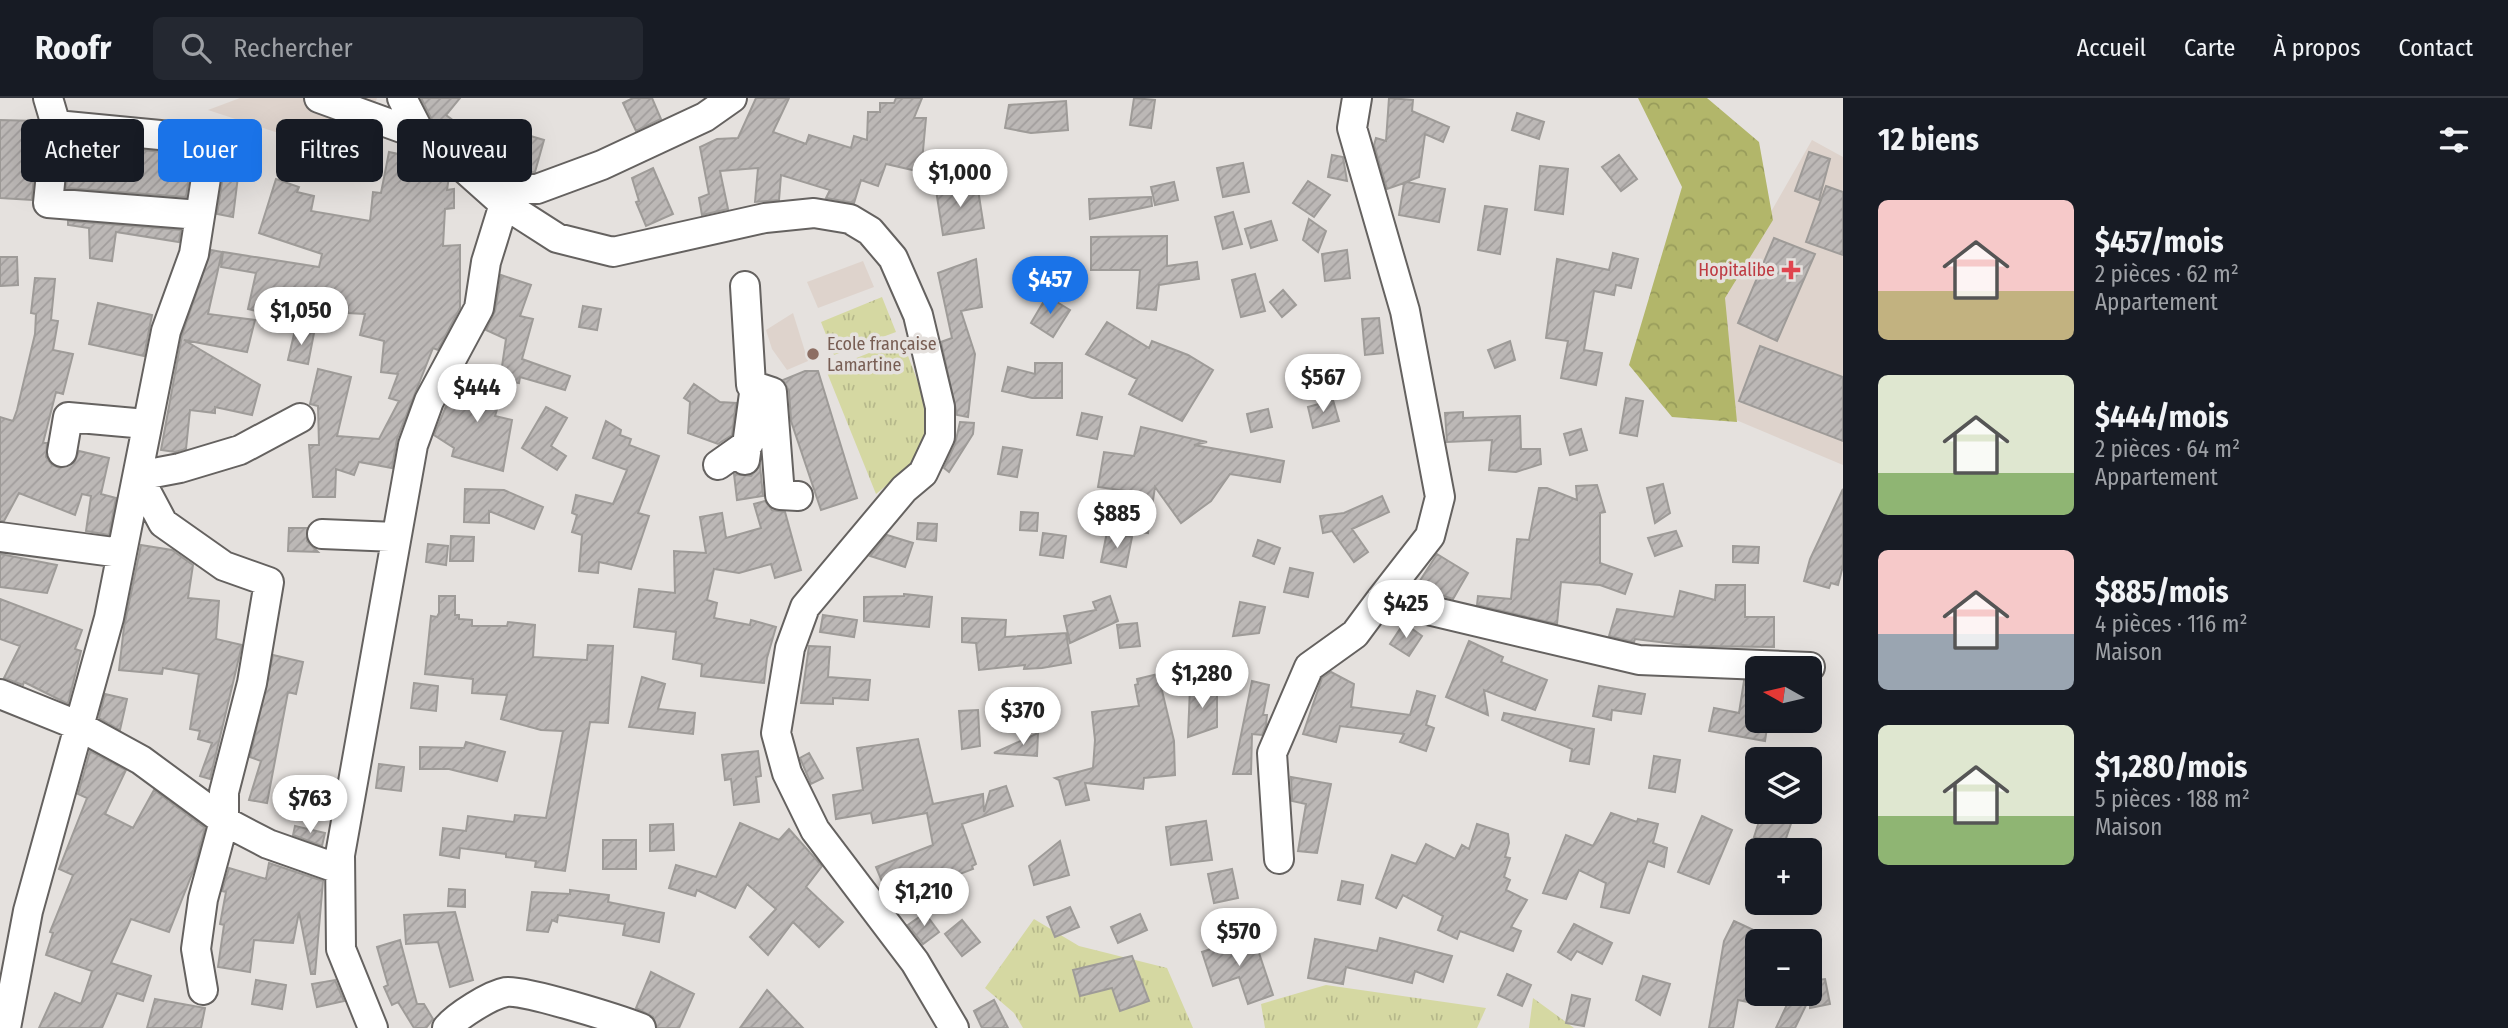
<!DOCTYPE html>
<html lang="fr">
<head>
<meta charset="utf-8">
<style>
  body { margin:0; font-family:"Fira Sans Condensed",sans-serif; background:#242831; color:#f1f3f6; height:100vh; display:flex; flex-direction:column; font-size:26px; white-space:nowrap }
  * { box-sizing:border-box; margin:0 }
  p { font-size:23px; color:#9ea1a6 }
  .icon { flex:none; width:38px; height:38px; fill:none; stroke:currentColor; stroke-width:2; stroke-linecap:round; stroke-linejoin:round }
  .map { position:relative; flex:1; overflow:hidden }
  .sheet { display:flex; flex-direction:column; background:#171b24; width:665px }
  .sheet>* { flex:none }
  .hud { position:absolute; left:21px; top:21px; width:665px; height:63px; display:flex; gap:14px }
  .needle { width:46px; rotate:278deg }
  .tools { position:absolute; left:1745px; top:558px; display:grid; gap:14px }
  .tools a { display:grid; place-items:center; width:77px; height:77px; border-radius:10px; background:#171b24; box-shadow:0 7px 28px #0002; font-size:35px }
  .price { position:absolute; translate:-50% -60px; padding:0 16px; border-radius:24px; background:#fff; color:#222; font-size:23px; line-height:46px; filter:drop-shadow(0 2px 4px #0008) }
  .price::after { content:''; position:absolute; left:50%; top:42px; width:21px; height:16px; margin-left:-10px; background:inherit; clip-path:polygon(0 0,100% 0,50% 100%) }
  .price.active { background:#1a73e8; color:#fff }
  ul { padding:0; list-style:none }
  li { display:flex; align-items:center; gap:21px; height:175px; padding:0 35px }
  li span { display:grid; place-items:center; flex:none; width:196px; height:140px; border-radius:10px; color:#555 }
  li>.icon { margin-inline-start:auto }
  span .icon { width:84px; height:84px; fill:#fffc; stroke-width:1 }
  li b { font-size:30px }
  h2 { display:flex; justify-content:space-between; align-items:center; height:84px; padding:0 35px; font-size:30px }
  .tag { padding:0 24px; border-radius:10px; background:#171b24; box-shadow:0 7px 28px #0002; font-size:24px; line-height:63px }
  .tag.active { background:#1a73e8; color:#fff }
  header { display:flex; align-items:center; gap:42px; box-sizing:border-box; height:98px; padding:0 35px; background:#171b24; border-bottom:2px solid #363941 }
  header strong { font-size:33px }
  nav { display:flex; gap:38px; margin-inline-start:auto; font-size:24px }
  .search { width:490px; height:63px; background:#242831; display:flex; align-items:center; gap:18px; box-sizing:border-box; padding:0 24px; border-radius:10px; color:#9ea1a6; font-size:26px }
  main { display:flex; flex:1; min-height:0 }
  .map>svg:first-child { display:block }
  .built { fill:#ded3cc }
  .forest { fill:url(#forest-crowns) }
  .park { fill:url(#park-tufts) }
  .building { fill:url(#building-hatch); stroke:#9e9b98; stroke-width:2 }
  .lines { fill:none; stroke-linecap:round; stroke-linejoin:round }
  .minor-casing { stroke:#656260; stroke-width:32 }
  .minor { stroke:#fff; stroke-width:28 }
  .health-dot { fill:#e0444e; stroke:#e5e1de; stroke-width:2.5 }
  .education-dot { fill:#8d6e63; stroke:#e5e1de; stroke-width:2.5 }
  .labels { text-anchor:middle; stroke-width:7; stroke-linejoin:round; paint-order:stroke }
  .health-label { font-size:18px; fill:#be3a42; stroke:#e5e1de; text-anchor:end }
  .education-label { font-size:18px; fill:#785e54; stroke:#e5e1de; text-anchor:start }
</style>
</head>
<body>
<header>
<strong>Roofr</strong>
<div class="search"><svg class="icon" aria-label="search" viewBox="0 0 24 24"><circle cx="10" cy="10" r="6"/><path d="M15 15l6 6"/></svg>Rechercher</div>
<nav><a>Accueil</a><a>Carte</a><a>À propos</a><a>Contact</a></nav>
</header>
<main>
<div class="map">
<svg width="1843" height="930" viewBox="0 0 1843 930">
  <defs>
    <pattern id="forest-crowns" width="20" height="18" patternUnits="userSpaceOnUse" patternTransform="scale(1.75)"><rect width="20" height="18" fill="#b2b66a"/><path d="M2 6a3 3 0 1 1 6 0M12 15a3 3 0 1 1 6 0" fill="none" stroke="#989c5b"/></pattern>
    <pattern id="park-tufts" width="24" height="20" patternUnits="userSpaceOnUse" patternTransform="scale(1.75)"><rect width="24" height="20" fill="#d5d8a2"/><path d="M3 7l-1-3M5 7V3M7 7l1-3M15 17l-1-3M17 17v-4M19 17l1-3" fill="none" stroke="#b6b88b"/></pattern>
    <pattern id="building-hatch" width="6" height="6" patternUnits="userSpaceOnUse" patternTransform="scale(1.75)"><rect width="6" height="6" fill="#bcb8b6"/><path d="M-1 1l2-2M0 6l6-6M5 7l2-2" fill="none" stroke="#a19d9c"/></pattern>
  </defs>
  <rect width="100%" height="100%" fill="#e5e1de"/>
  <path class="built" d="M240,0H377L355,60L208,12Z
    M1812,42L1843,59V367L1717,314L1712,217Z
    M863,163L874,189L818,210L807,184Z
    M793,215L808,263L787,272L772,251L766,232Z"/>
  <path class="forest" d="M1638,0H1707L1759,44L1773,122L1725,200L1737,324L1672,319L1629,267L1682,89Z"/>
  <path class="park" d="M882,199L896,234L834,257L821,224Z
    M902,242L933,324L922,358L876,396L826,272Z
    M1034,821L1079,848L1167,870L1193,930H1023L1014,915L985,890Z
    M1326,887L1486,910L1477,930H1265L1261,906Z
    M1533,900L1574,930H1529Z"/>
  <path class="building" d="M421,0H460L446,17L466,32L458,43L434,26Z
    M633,0H652L661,21L636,33L623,5Z
    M756,0H789L773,34L806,46L809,37L851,50L854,38L867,42L868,14H880V5H894L896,0H922L914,20H926L921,74L886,66L878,88L861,82L854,105L826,100L830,92L781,77L779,102L755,104L758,70L720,73L728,111L702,117L699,100L709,96L700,49L717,41L738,40Z
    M1134,0L1155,2L1151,30L1130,27Z
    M1389,0L1413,2L1412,13L1449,29L1443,44L1425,36L1419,79L1406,84L1445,91L1439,124L1399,117L1404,85L1387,91L1374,47L1376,40L1386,43Z
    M1066,3L1068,32L1031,35L1005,30L1009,7Z
    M1517,15L1544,24L1539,41L1512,32Z
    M0,22L38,23L32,102L0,100Z
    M500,29L544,42L535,74H505L485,64Z
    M71,45L193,57L186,99L66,90Z
    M389,54L418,60L419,56L449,79L447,92L454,91V110L445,111L443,148L460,147V210L438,252L433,250L397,341L392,370L359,364L354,377L336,371L335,399H313L309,347H319L318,308L310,306L318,271L351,279L337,338L379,341L399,303L389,300L398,276L381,274L384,243L360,237L365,216L348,215V210L310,199L305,225L248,211L256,175L221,169L223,154L319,169L322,156L259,135L276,81L299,89L297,94L314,98L311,113L370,123L373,94L381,95Z
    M1809,54L1830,61L1819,102L1795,93Z
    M1332,57L1343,59L1347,83L1328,79Z
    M1619,57L1637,81L1621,93L1602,69Z
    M226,59L240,62L233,119L217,116Z
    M1243,65L1249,94L1223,99L1217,70Z
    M1540,68L1568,71L1563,116L1535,112Z
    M653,70L673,116L646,128L636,104L639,103L632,80Z
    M1308,83L1330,97L1314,119L1293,105Z
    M1174,84L1178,102L1155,107L1151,89Z
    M977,85L984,130L943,137L936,92Z
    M1826,88L1843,94V157L1806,144Z
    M1151,99L1152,108L1090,121L1089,101Z
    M1485,108L1507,111L1500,156L1478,152Z
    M1233,114L1242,146L1223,151L1215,119Z
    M1309,121L1326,133L1318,154L1303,142Z
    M68,123L181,132L179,144L116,134L112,163L90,160L89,130L68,127Z
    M1271,123L1277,142L1251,150L1245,131Z
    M1167,138V168L1197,164L1199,181L1159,187L1156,212L1137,210L1140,172H1091V139Z
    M1774,140L1815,156L1777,243L1738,225Z
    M211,152L222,154L208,216L255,222L247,254L184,242L260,287L252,317L215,309V315L190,312L186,351L175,354L161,352L182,237Z
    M1347,152L1350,180L1325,183L1322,156Z
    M1613,155L1638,161L1631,190L1616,187L1614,197L1594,193L1584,252L1602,255L1596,287L1561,280L1568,243L1546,240L1557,161L1609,172Z
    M0,159H17L18,187L0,188Z
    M976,161L982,209L961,213L975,256L968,319L957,317L941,244L952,240L938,175Z
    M1255,176L1265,213L1241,219L1232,182Z
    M501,177L531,187L520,218L533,221L522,261L570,278L565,292L520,279L519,285L500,282L506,241L486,232L495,213Z
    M35,180L55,181L51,222L58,223L53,252L73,256L63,296L56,294L43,345H47L46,359L52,367L60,370L74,365L79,353L109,360L101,396L116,400L109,437L86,433L91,398L82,396L75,417L19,395L4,423H0V319L13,323L17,312L35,236L36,216L31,215Z
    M1283,192L1296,207L1282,219L1270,204Z
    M1047,198L1070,212L1053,239L1031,225Z
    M98,205L152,217L144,258L89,246Z
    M583,208L601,211L597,232L579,229Z
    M1379,220L1383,255L1365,257L1362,221Z
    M1107,224L1149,250L1152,243L1188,257L1213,272L1182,323L1129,296L1137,281L1086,256Z
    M295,232L314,235L308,266L288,262Z
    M1510,243L1515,262L1495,270L1488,252Z
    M1760,248L1843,279V343L1739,303Z
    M1035,265H1062V300H1032L1002,293L1008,269L1035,276Z
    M805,273H818L857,400L821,412L791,323L789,293L783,282Z
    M467,276L504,288L495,318L512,322L503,373L452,358L454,350L434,337L448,303L456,306Z
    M694,286L720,304L736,305L732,337L718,346L688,335L690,304L684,300Z
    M1626,300L1643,303L1637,338L1620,335Z
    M1333,302L1339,323L1313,330L1308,309Z
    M546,309L567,320L551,348L566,358L557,372L522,350Z
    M1268,311L1272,329L1251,334L1247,316Z
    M1463,314V320L1520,318L1521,351H1540L1541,366L1516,374L1489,372L1492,342L1447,344L1445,315Z
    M1082,315L1102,319L1097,341L1077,337Z
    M606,323L621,332L620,337L631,341L629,347L659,358L638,415L649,418L631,471L599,464L598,475L579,473L582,437L572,434L577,417L572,415L576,397L613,406L627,372L593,360Z
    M960,324L974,325L973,336L949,374L944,370L955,346Z
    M1141,329L1207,344L1194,347L1284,363L1280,384L1230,376L1211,403L1181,425L1155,389L1148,435L1121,431L1127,393L1098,389L1104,354L1134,358Z
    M1581,331L1587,352L1570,357L1564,336Z
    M1003,349L1022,352L1017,379L998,376Z
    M760,367L763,398L737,402L734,376L751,378Z
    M1663,386L1670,415L1655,425L1647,390Z
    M1597,387L1605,414L1600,415V465L1632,476L1625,496L1600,487L1561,484L1557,526L1477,507L1478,498L1511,501L1517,441L1529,442L1539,390H1547L1577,402L1576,388Z
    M465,391L504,392L543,409L534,431L489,413V425L464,424Z
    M1843,391V468L1838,487L1831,485L1829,490L1804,483L1810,461Z
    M1382,398L1389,414L1352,431L1368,454L1354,464L1332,433L1323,435L1320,418L1344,415Z
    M765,403L772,412L785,414L801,472L775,480L771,466L739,475L714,471L707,502L717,505L714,520L750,527L751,522L776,529L767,560L764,585L701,578L702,566L673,561L676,534L634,529L639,491L675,495L674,453L706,455L700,419L722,415L726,440L761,430L754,406Z
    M1021,414L1038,415L1037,433L1020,432Z
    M918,425L937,426L936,443L917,441Z
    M289,430H307V443L318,454L288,453Z
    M1676,433L1682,448L1655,458L1648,440Z
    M1107,434L1132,439L1126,469L1101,464Z
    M1043,435L1066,438L1063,460L1040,457Z
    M887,437L913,445L905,469L870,458Z
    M451,438L474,439L473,463H450Z
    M1258,442L1280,450L1274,466L1253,458Z
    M428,446L448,448L446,467L426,464Z
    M141,447L172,452L193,467L188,500L219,503L216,541L242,547L210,681L200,678L212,645L198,641L200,633L190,631L199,576L163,570L162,576L119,572L124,529Z
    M1733,448L1759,449L1758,465L1733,464Z
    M0,456L57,467L47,495L0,489Z
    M1437,456L1468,475L1453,501L1416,489Z
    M1290,470L1313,475L1308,499L1284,494Z
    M1716,487H1745V519H1774V549L1692,548L1635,541L1634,544L1609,538L1617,511L1674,519L1680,493L1715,502Z
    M904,496L932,499L929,529L864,523V499L904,498Z
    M439,498H455V517H459V521L472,522V528H507L508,524L535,527L533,559L587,562L588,547L613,548L608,625L590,624L565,773L535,769L536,763L506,759V756L460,750L459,760L440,757L443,730L466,733L468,718L514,724L515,717L546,720L563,633L541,632L501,621L507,597L472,595L473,581L425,576L431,518L437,519L439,515Z
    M1110,498L1118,523L1070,545L1064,518L1096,512L1093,504Z
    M0,501L82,532L75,551L81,553L68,606L24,584L23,587L4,580L20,548L0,541Z
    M1240,504L1265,509L1259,535L1233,538Z
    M823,517L857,522L854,539L820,534Z
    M962,520L1006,522L1005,539L1066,535L1071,565L1042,570L1024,571L1025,567L979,572L976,545L962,544Z
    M1137,525L1140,548L1120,550L1117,527Z
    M1404,525L1422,538L1409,558L1390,546Z
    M1469,543L1503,559L1501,564L1547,582L1535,612L1484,592L1488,617L1446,599Z
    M809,548L830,549L828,579L870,582L868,602L833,600V606L801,605Z
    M273,557L303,564L296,596L288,594L267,705L249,702L261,663L250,659Z
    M1331,574L1354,586L1351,609L1410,617L1417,593L1435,598L1426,627L1434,630L1426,653L1400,644L1404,636L1340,628L1336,644L1303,636L1322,580Z
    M1158,576L1174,643L1175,677L1144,680L1143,691L1085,685L1089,702L1066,707L1059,682L1055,680L1093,670L1095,642L1092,614L1139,608L1135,587L1138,586L1137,581Z
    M642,579L665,586L658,611L695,615L693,636L629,629Z
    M1252,583L1269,587L1263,617H1267L1266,627L1262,637L1252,636L1251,676H1233Z
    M1744,583H1757V623H1768L1765,643L1709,633L1714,610L1739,615Z
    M414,585L438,588L436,613L411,610Z
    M1599,588L1645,596L1641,616L1612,612L1611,622L1593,618Z
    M1190,589L1217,590V629L1188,639Z
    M105,596L127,601L120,632L99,620Z
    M1015,605L1040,612L1039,631L1010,623Z
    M978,612L980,648L962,651L959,613Z
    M1504,615L1594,631L1589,666L1570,663L1572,651L1502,622Z
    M1038,635L1037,658L994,655Z
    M918,641L933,706L983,696L984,714L990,693L1006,688L1013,708L962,726L976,766L972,768L973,771L890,803L876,769L933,747L927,715L873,725L871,715L836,721L833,697L863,692L857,650Z
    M466,644L505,654L497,683L449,671H420V649L464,650Z
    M90,653L126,672L105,716L133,730L154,692L205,730L194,771L169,834L131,821L111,865L151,878L143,903L117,895L102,930H39L55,895L81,906L92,873L46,857L53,835L50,834L73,777L59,771L87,700L78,696Z
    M758,653L761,678L756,679L759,704L734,707L731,681L725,682L722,657Z
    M809,655L823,680L811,686L800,660Z
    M1654,658L1680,662L1675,694L1649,690Z
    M379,666L404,669L401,693L376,690Z
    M1291,679L1331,686L1317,755L1298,753L1306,706L1292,703Z
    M1762,714H1795L1783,749L1754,739Z
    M1611,715L1637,724L1638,721L1658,726L1653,745L1667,750L1664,769L1648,763L1629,815L1601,809L1606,785L1579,772L1566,801L1543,795L1566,737L1593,748Z
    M1702,718L1732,732L1709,786L1678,774Z
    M1206,723L1212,762L1171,767L1166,729Z
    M740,725L779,742L789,731L822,768L806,789L843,824L819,849L793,824L768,857L750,839L776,811L747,786L735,810L697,792L695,798L669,790L676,767L716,779Z
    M673,726L674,752L650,753V727Z
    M1477,726L1508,736L1509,745L1505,759L1510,760L1504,779L1510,782L1506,792L1527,802L1511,829L1521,833L1513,853L1460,833L1457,841L1438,832L1443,818L1403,797L1396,810L1376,800L1392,757L1416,766L1426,746L1455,761L1462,747L1469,751Z
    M295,728L325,735L322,748L293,737Z
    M603,742H636V771H603Z
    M1060,743L1069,777L1034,787L1029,768Z
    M269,765L323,783L315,876H311L299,814L293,845L254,842L250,874L218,869L224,827L220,826L226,794L222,793L229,770L266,781Z
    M1232,771L1238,800L1214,805L1208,776Z
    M1342,783L1363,787L1360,806L1338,802Z
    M449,791L465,792V809L448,808Z
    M570,792L609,797L608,804L664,815L659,844L623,837L625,826L558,817L557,824L552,822L548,834L527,832L532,794L570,796Z
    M1070,809L1079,829L1055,839L1047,819Z
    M455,814L473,882L450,889L438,844L406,846L404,817Z
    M925,815L939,834L923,846L908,827Z
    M1140,816L1147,832L1118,845L1111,829Z
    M962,822L980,844L962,858L945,836Z
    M1734,823L1760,835L1748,863L1756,865L1748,904L1738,902L1733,930H1709L1724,843Z
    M1574,826L1612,845L1602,866L1577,853L1571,862L1558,854Z
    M1253,837L1273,897L1248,906L1239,879L1213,888L1202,854Z
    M1380,840L1452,858L1443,884L1415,873L1412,885L1346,869L1343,886L1308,880L1315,841L1377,853Z
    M400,842L417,906H424L433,921L426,930H414L398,904L392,907L384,889L388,887L377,849Z
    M1132,858L1149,903L1120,913L1112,890L1080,898L1073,872Z
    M651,874L694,896L679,930H657L653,919L636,910Z
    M1507,876L1531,887L1522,908L1498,897Z
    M1643,878L1670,886L1660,917L1636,902Z
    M1825,881L1830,906L1810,910V899L1795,930H1776L1792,896H1810V883Z
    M256,882L286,887L282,911L252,906Z
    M335,882L344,903L317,909L312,886Z
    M767,892L803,930H740Z
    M1572,897L1590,901L1584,928L1566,925Z
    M155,901L205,910L201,930H147Z
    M994,902L1008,930H982L974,913Z"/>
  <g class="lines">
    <g class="minor-casing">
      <path id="minor" d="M319,0L421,37L448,56L504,106L557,140L613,154L765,120L814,115L850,121L870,133L893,160L918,217L940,309V339L923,375L904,391L805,509L790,550L776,635L787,675L815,732L915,864L954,930
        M402,0L421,37
        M56,27L48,105L200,117
        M488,91H537L602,67L705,19L732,0
        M745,188L751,287L772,294L780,397L798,398
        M62,354L68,319L146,326
        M745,362L755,288
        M718,367L749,345
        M322,436L396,439
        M0,439L121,455
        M1381,501L1639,562L1810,569
        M0,596L77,627L141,662L224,723L268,746L339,771
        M1279,761L1272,655L1309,569L1355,536L1381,501L1430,438L1440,399L1405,213L1352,30L1357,0
        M203,892L196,851L203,801L224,723V694L252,585L269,484L224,468L163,425L138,378L180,370L240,352L300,320
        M6,930L28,813L109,520L166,233L194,156L212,42L56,27L48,0
        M373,930L341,851L340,757L413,347L429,303L479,210L486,164L504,106
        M447,930C457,918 490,897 506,894C523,891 621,922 641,930"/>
    </g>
    <use href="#minor" class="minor"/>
  </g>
  <path class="health-dot" d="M1787.5 161.5h7v7h7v7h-7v7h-7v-7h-7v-7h7z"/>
  <circle class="education-dot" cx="813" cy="256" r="7"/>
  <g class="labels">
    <g class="health-label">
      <text x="1775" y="178">Hopitalibe</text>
    </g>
    <g class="education-label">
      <text x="827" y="252">Ecole française<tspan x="827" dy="21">Lamartine</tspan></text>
    </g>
  </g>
</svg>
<div class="tools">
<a><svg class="needle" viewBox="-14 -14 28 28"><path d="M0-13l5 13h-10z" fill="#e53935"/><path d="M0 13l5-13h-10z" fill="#9ea1a6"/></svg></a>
<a><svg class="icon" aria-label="layers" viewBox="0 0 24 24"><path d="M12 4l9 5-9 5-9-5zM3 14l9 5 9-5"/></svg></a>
<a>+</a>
<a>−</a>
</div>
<b class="price" style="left:960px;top:111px">$1,000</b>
<b class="price active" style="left:1050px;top:218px">$457</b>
<b class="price" style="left:301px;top:249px">$1,050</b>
<b class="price" style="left:1323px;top:316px">$567</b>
<b class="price" style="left:477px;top:326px">$444</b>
<b class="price" style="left:1117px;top:452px">$885</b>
<b class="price" style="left:1406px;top:542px">$425</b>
<b class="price" style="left:1202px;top:612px">$1,280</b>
<b class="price" style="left:1023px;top:649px">$370</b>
<b class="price" style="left:310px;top:737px">$763</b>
<b class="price" style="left:924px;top:830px">$1,210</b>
<b class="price" style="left:1239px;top:870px">$570</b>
<div class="hud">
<a class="tag">Acheter</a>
<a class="tag active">Louer</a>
<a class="tag">Filtres</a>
<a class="tag">Nouveau</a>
</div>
</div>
<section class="sheet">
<h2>12 biens<svg class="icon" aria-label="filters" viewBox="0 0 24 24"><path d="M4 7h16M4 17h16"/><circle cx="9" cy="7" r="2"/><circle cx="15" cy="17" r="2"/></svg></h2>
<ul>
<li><span style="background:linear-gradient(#f6c9c9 65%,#c2b280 0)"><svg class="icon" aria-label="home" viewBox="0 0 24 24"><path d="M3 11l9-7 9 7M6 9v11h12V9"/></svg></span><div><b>$457/mois</b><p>2 pièces · 62 m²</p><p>Appartement</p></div></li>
<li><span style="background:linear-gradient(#dfe7d0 70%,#8fb573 0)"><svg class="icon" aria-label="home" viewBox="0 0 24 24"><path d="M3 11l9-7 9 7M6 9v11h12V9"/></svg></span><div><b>$444/mois</b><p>2 pièces · 64 m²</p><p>Appartement</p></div></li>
<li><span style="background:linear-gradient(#f6c9c9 60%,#9aa5b1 0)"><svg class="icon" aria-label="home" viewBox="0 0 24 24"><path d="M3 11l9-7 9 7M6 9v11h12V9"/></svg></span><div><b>$885/mois</b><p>4 pièces · 116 m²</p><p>Maison</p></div></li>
<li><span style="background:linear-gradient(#dfe7d0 65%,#8fb573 0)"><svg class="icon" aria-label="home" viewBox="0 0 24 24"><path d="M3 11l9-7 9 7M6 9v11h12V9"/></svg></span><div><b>$1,280/mois</b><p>5 pièces · 188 m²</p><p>Maison</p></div></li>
</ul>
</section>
</main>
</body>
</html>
